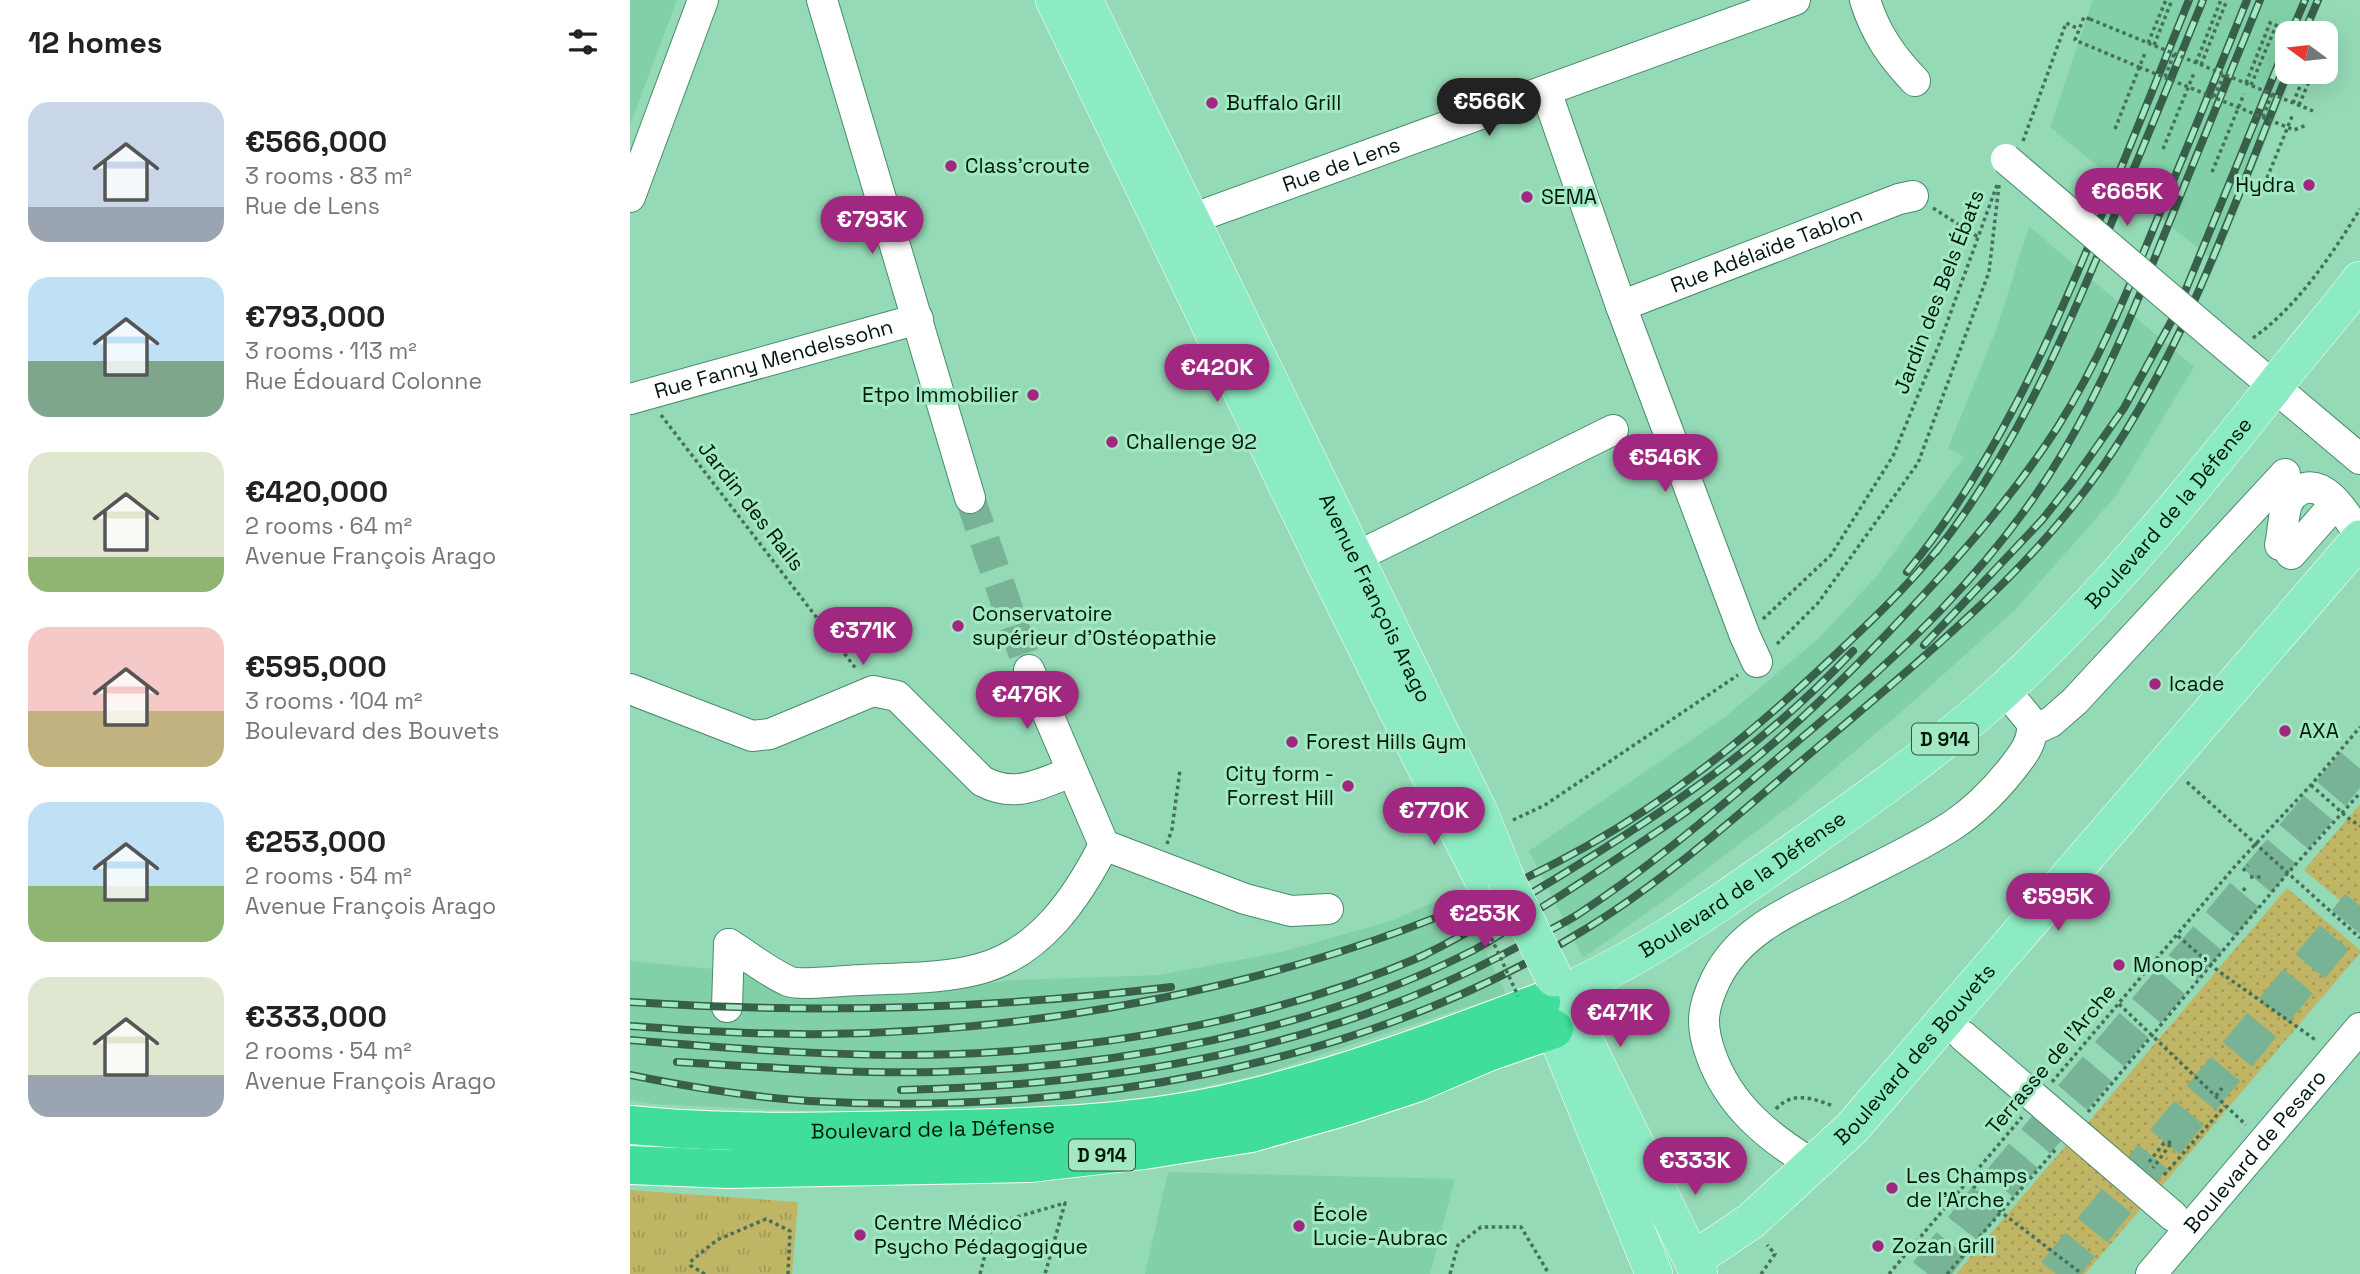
<!DOCTYPE html>
<html lang="en">
<head>
<meta charset="utf-8">
<style>
  body { margin:0; font-family:"Space Grotesk",sans-serif; background:#f6f6f6; color:#222; height:100vh; display:flex; flex-direction:column; font-size:26px; white-space:nowrap }
  * { box-sizing:border-box; margin:0 }
  p { font-size:23px; color:#767676 }
  .icon { flex:none; width:38px; height:38px; fill:none; stroke:currentColor; stroke-width:2; stroke-linecap:round; stroke-linejoin:round }
  .map { position:relative; flex:1; overflow:hidden }
  .drawer { display:flex; flex-direction:column; background:#fff; width:630px }
  .drawer>* { flex:none }
  .needle { width:46px; rotate:285deg }
  .tools { position:absolute; left:1645px; top:21px; display:grid; gap:14px }
  .tools a { display:grid; place-items:center; width:63px; height:63px; border-radius:14px; background:#fff; box-shadow:0 7px 28px #0002; font-size:35px }
  .price { position:absolute; translate:-50% -60px; padding:0 16px; border-radius:24px; background:#a02880; color:#fff; font-size:23px; line-height:46px; filter:drop-shadow(0 2px 4px #0008) }
  .price::after { content:''; position:absolute; left:50%; top:42px; width:21px; height:16px; margin-left:-10px; background:inherit; clip-path:polygon(0 0,100% 0,50% 100%) }
  .price.active { background:#222; color:#fff }
  ul { padding:0; list-style:none }
  li { display:flex; align-items:center; gap:21px; height:175px; padding:0 28px }
  li span { display:grid; place-items:center; flex:none; width:196px; height:140px; border-radius:21px; color:#555 }
  li>.icon { margin-inline-start:auto }
  span .icon { width:84px; height:84px; fill:#fffc; stroke-width:1 }
  li b { font-size:30px }
  h2 { display:flex; justify-content:space-between; align-items:center; height:84px; padding:0 28px; font-size:30px }
  main { display:flex; flex:1; min-height:0 }
  .map>svg:first-child { display:block }
  .built { fill:#82d0a8 }
  .grass { fill:url(#grass-dots) }
  .park { fill:url(#park-tufts) }
  .lines { fill:none; stroke-linecap:round; stroke-linejoin:round }
  .minor-tunnel { stroke:#77b394; stroke-width:30; stroke-dasharray:30 15; stroke-linecap:butt }
  .highway-tunnel { stroke:#77b394; stroke-width:38; stroke-dasharray:38 19; stroke-linecap:butt }
  .minor-casing { stroke:#478b6a; stroke-width:32 }
  .major-casing { stroke:#fff; stroke-width:38 }
  .highway-casing { stroke:#fff; stroke-width:40 }
  .path { stroke:#45715a; stroke-width:3.5; stroke-dasharray:3.5 3.5; stroke-linecap:butt }
  .minor { stroke:#fff; stroke-width:30 }
  .major { stroke:#8cebc3; stroke-width:37 }
  .highway { stroke:#40dd9b; stroke-width:38 }
  .rail-casing { stroke:#375f4a; stroke-width:8 }
  .rail { stroke:#a2e8c3; stroke-width:5; stroke-dasharray:16; stroke-linecap:butt }
  .minor-bridge-casing { stroke:#478b6a; stroke-width:32; stroke-linecap:butt }
  .major-bridge-casing { stroke:#fff; stroke-width:38; stroke-linecap:butt }
  .path-bridge { stroke:#45715a; stroke-width:3.5; stroke-dasharray:3.5 3.5; stroke-linecap:butt }
  .minor-bridge { stroke:#fff; stroke-width:30 }
  .major-bridge { stroke:#8cebc3; stroke-width:37 }
  .poi-dot { fill:#a02880; stroke:#a2e8c3; stroke-width:2.5 }
  .labels { text-anchor:middle; stroke-width:6; stroke-linejoin:round; paint-order:stroke }
  .shield { fill:#a2e8c3; stroke:#315642; stroke-width:2 }
  .shield-label { font-size:19px; font-weight:bold; fill:#00180b }
  .poi-label { font-size:21px; fill:#00180b; stroke:#a2e8c3; text-anchor:start }
  .street-label { font-size:21px; fill:#00180b; stroke:#a2e8c3 }
</style>
</head>
<body>
<main>
<section class="drawer">
<h2>12 homes<svg class="icon" aria-label="filters" viewBox="0 0 24 24"><path d="M4 7h16M4 17h16"/><circle cx="9" cy="7" r="2"/><circle cx="15" cy="17" r="2"/></svg></h2>
<ul>
<li><span style="background:linear-gradient(#c9d6e8 75%,#9aa5b1 0)"><svg class="icon" aria-label="home" viewBox="0 0 24 24"><path d="M3 11l9-7 9 7M6 9v11h12V9"/></svg></span><div><b>€566,000</b><p>3 rooms · 83 m²</p><p>Rue de Lens</p></div></li>
<li><span style="background:linear-gradient(#bfe0f5 60%,#7fa58c 0)"><svg class="icon" aria-label="home" viewBox="0 0 24 24"><path d="M3 11l9-7 9 7M6 9v11h12V9"/></svg></span><div><b>€793,000</b><p>3 rooms · 113 m²</p><p>Rue Édouard Colonne</p></div></li>
<li><span style="background:linear-gradient(#dfe7d0 75%,#8fb573 0)"><svg class="icon" aria-label="home" viewBox="0 0 24 24"><path d="M3 11l9-7 9 7M6 9v11h12V9"/></svg></span><div><b>€420,000</b><p>2 rooms · 64 m²</p><p>Avenue François Arago</p></div></li>
<li><span style="background:linear-gradient(#f6c9c9 60%,#c2b280 0)"><svg class="icon" aria-label="home" viewBox="0 0 24 24"><path d="M3 11l9-7 9 7M6 9v11h12V9"/></svg></span><div><b>€595,000</b><p>3 rooms · 104 m²</p><p>Boulevard des Bouvets</p></div></li>
<li><span style="background:linear-gradient(#bfe0f5 60%,#8fb573 0)"><svg class="icon" aria-label="home" viewBox="0 0 24 24"><path d="M3 11l9-7 9 7M6 9v11h12V9"/></svg></span><div><b>€253,000</b><p>2 rooms · 54 m²</p><p>Avenue François Arago</p></div></li>
<li><span style="background:linear-gradient(#dfe7d0 70%,#9aa5b1 0)"><svg class="icon" aria-label="home" viewBox="0 0 24 24"><path d="M3 11l9-7 9 7M6 9v11h12V9"/></svg></span><div><b>€333,000</b><p>2 rooms · 54 m²</p><p>Avenue François Arago</p></div></li>
</ul>
</section>
<div class="map">
<svg width="1730" height="1274" viewBox="0 0 1730 1274">
  <defs>
    <pattern id="grass-dots" width="8" height="8" patternUnits="userSpaceOnUse" patternTransform="scale(1.75)"><rect width="8" height="8" fill="#c0b465"/><path d="M2 2h.1M6 6h.1" fill="none" stroke="#a39a56" stroke-width="1.8" stroke-linecap="round"/></pattern>
    <pattern id="park-tufts" width="24" height="20" patternUnits="userSpaceOnUse" patternTransform="scale(1.75)"><rect width="24" height="20" fill="#c0b465"/><path d="M3 7l-1-3M5 7V3M7 7l1-3M15 17l-1-3M17 17v-4M19 17l1-3" fill="none" stroke="#a39a56"/></pattern>
  </defs>
  <rect width="100%" height="100%" fill="#95dab6"/>
  <path class="built" d="M0,0H47L0,125Z
    M1463,0H1693L1679,33H1657V72H1664L1586,263L1420,127Z
    M1399,226L1564,367L1486,496L1385,610L1277,707L1165,802L1039,897L953,958L899,851L1095,717L1189,638L1245,578L1334,457L1318,448L1367,328Z
    M827,892L876,994L632,1074L518,1099L412,1109L260,1115L23,1104L0,1100V961L303,990L383,980L529,975L651,952L761,921Z
    M538,1172L825,1179L800,1274H515Z"/>
  <path class="grass" d="M1730,804V917L1674,870Z
    M1657,888L1730,950V953L1530,1188L1455,1126Z
    M1440,1141L1514,1205L1455,1274H1326Z"/>
  <path class="park" d="M0,1190L168,1202L162,1274H0Z"/>
  <g class="lines">
    <path class="minor-tunnel" d="M340,498L399,670"/>
    <path class="highway-tunnel" d="M1298,1274L1350,1207L1730,759
      M1426,1274L1730,906"/>
    <g class="minor-casing">
      <g id="minor">
        <path d="M192,0L340,498"/>
        <path d="M1235,0C1245,33 1262,57 1285,81"/>
        <path d="M916,91L991,306L1115,636L1127,662"/>
        <path d="M0,197L73,0"/>
        <path id="s1" d="M542,226L1165,0"/>
        <path id="s2" d="M991,306L1269,199L1283,196"/>
        <path d="M1584,336L1730,459"/>
        <path id="s3" d="M0,399L288,319"/>
        <path d="M1650,545C1653,533 1653,512 1658,502C1661,496 1664,493 1670,490C1696,477 1718,518 1730,536"/>
        <path d="M1661,554L1697,513L1703,511L1713,512"/>
        <path d="M726,557L983,430"/>
        <path d="M399,670L474,845L615,899L661,911L698,909"/>
        <path d="M0,689L122,736L140,734L243,691L267,696L352,781C386,799 408,784 442,772"/>
        <path d="M1374,689L1402,723L1410,727L1421,722L1445,701L1655,474"/>
        <path d="M99,944C118,956 138,972 158,981C168,986 218,980 232,980C271,978 312,979 349,969C410,953 447,898 474,845"/>
        <path d="M97,1007L99,944"/>
        <path d="M1333,1036L1543,1216"/>
        <path d="M1184,1165C1139,1138 1099,1106 1081,1055C1070,1025 1072,1008 1086,979C1111,929 1163,909 1211,885C1248,866 1288,848 1323,825C1344,811 1365,790 1381,770C1392,756 1404,742 1402,723"/>
        <path id="s4" d="M1521,1274L1730,1028"/>
      </g>
    </g>
    <g class="major-casing">
      <g id="major">
        <path d="M424,0C567,296 706,595 857,887"/>
        <path id="s5" d="M454,0L850,814L875,876"/>
        <path d="M924,978L1069,1274"/>
        <path id="s6" d="M911,1002C998,967 1078,912 1154,858C1229,805 1306,752 1374,690C1474,598 1559,494 1643,388C1671,351 1703,317 1730,280"/>
        <path d="M930,1043L1024,1274"/>
        <path id="s7" d="M1063,1260L1121,1221L1222,1128L1730,539"/>
      </g>
    </g>
    <g class="highway-casing">
      <g id="highway">
        <path id="s8" d="M0,1125C91,1134 183,1132 274,1130C386,1128 496,1127 605,1102C710,1078 811,1040 911,1002"/>
        <path d="M0,1165L98,1169L400,1163L514,1150L621,1133L716,1106L786,1083L858,1052L924,1029"/>
      </g>
    </g>
    <path class="path" d="M1460,19L1454,17L1445,40L1509,67
      M1696,40V39
      M1518,43L1536,0
      M1524,45L1542,0
      M1566,63L1591,0
      M1571,65L1597,0
      M1535,77L1544,54
      M1616,83L1642,18
      M1621,85L1648,21
      M1584,97L1594,74
      M1663,103L1676,72
      M1669,105L1683,72
      M1633,117L1642,94
      M1485,129L1515,53
      M1393,141L1436,23L1449,29
      M1533,149L1564,73
      M1582,172L1614,94
      M1637,178L1663,114
      M1303,208L1348,237
      M1623,338C1668,306 1701,256 1730,209
      M31,415L227,670
      M1133,619L1201,555L1263,456L1310,342L1367,185
      M1147,644L1188,603L1288,463L1359,272L1369,185
      M1557,782L1730,938
      M1681,785L1718,818L1730,826
      M883,820L915,805L1108,675
      M537,844L542,829L550,770
      M1613,871L1618,865
      M1620,877H1632
      M1613,888L1617,892
      M1548,936L1587,970L1687,1041
      M1489,1004L1616,1125
      M1422,1082L1606,865L1681,785L1730,727
      M1586,1096L1592,1088
      M1146,1109C1162,1091 1183,1098 1203,1106
      M1458,1112L1657,874L1730,793
      M1519,1162L1534,1143L1542,1142L1523,1168
      M1534,1175L1595,1106
      M1338,1181L1371,1212L1452,1274
      M75,1274L61,1266L60,1262L87,1240L136,1219L160,1231L158,1274
      M350,1274L363,1224L435,1203L415,1274
      M820,1274L828,1245L851,1227H891L919,1274
      M1131,1274L1145,1254L1137,1245
      M1259,1274L1392,1117
      M1317,1274L1426,1149"/>
    <use href="#minor" class="minor"/>
    <use href="#major" class="major"/>
    <use href="#highway" class="highway"/>
    <g class="rail-casing">
      <path id="rail" d="M1661,33L1675,0
        M1674,33L1688,0
        M1306,552C1381,456 1430,347 1476,236C1509,157 1541,79 1573,0
        M1277,572C1363,467 1418,345 1469,221C1500,147 1529,74 1559,0
        M1294,645L1412,520L1442,482L1494,408L1547,311L1657,43
        M787,958C836,936 879,906 925,879C1036,811 1133,747 1223,651
        M0,1002C180,1014 362,1009 541,987
        M0,1026C66,1031 131,1035 197,1034C449,1031 736,970 957,846C1043,797 1118,736 1190,669C1233,629 1275,590 1312,544
        M0,1040C108,1049 218,1058 327,1054C485,1048 649,1018 795,955
        M47,1062C134,1067 220,1074 307,1072C486,1068 682,1032 842,951C860,942 878,929 895,918C942,889 988,858 1034,827C1122,768 1197,698 1269,621C1327,560 1381,499 1427,428C1474,354 1505,273 1538,193C1565,129 1591,64 1617,0
        M0,1075C59,1087 119,1097 179,1101C442,1116 733,1068 959,927C1046,873 1122,802 1201,736C1299,653 1399,572 1473,466C1556,346 1603,206 1658,72
        M271,1090C485,1085 699,1050 889,946C908,936 929,926 947,915C1024,865 1092,805 1162,746C1265,660 1366,567 1435,449C1473,384 1502,315 1530,245C1564,163 1597,81 1630,0"/>
    </g>
    <use href="#rail" class="rail"/>
    <g class="minor-bridge-casing">
      <path id="minor-bridge" d="M1376,159L1584,336"/>
    </g>
    <g class="major-bridge-casing">
      <path id="major-bridge" d="M875,877L924,978"/>
    </g>
    <path class="path-bridge" d="M1460,19L1683,111
      M1509,67L1664,130L1677,125
      M844,900L888,996"/>
    <use href="#minor-bridge" class="minor-bridge"/>
    <use href="#major-bridge" class="major-bridge"/>
  </g>
  <g class="poi-dot">
    <circle cx="582" cy="103" r="7"/>
    <circle cx="321" cy="166" r="7"/>
    <circle cx="1679" cy="185" r="7"/>
    <circle cx="897" cy="197" r="7"/>
    <circle cx="403" cy="395" r="7"/>
    <circle cx="482" cy="442" r="7"/>
    <circle cx="328" cy="626" r="7"/>
    <circle cx="1525" cy="684" r="7"/>
    <circle cx="1655" cy="731" r="7"/>
    <circle cx="662" cy="742" r="7"/>
    <circle cx="718" cy="786" r="7"/>
    <circle cx="1489" cy="965" r="7"/>
    <circle cx="1262" cy="1188" r="7"/>
    <circle cx="669" cy="1226" r="7"/>
    <circle cx="230" cy="1235" r="7"/>
    <circle cx="1248" cy="1246" r="7"/>
  </g>
  <g class="labels">
    <g class="shield">
      <rect x="1282" y="723.5" width="66" height="31" rx="5"/>
      <rect x="439" y="1139.5" width="66" height="31" rx="5"/>
    </g>
    <g class="shield-label">
      <text x="1315" y="746">D 914</text>
      <text x="472" y="1162">D 914</text>
    </g>
    <g class="poi-label">
      <text x="596" y="110">Buffalo Grill</text>
      <text x="335" y="173">Class'croute</text>
      <text x="1665" y="192" text-anchor="end">Hydra</text>
      <text x="911" y="204">SEMA</text>
      <text x="389" y="402" text-anchor="end">Etpo Immobilier</text>
      <text x="496" y="449">Challenge 92</text>
      <text x="342" y="621">Conservatoire<tspan x="342" dy="24">supérieur d'Ostéopathie</tspan></text>
      <text x="1539" y="691">Icade</text>
      <text x="1669" y="738">AXA</text>
      <text x="676" y="749">Forest Hills Gym</text>
      <text x="704" y="781" text-anchor="end">City form -<tspan x="704" dy="24">Forrest Hill</tspan></text>
      <text x="1503" y="972">Monop'</text>
      <text x="1276" y="1183">Les Champs<tspan x="1276" dy="24">de l'Arche</tspan></text>
      <text x="683" y="1221">École<tspan x="683" dy="24">Lucie-Aubrac</tspan></text>
      <text x="244" y="1230">Centre Médico<tspan x="244" dy="24">Psycho Pédagogique</tspan></text>
      <text x="1262" y="1253">Zozan Grill</text>
    </g>
    <g class="street-label">
      <text dy="7" stroke="none"><textPath href="#s1" startOffset="180">Rue de Lens</textPath></text>
      <text dy="7" stroke="none"><textPath href="#s2" startOffset="156">Rue Adélaïde Tablon</textPath></text>
      <text transform="translate(1309 292) rotate(-69)" y="7">Jardin des Bels Ébats</text>
      <text dy="7" stroke="none"><textPath href="#s3" startOffset="149">Rue Fanny Mendelssohn</textPath></text>
      <text transform="translate(121 506) rotate(52)" y="7">Jardin des Rails</text>
      <text dy="7" stroke="none"><textPath href="#s6" startOffset="802">Boulevard de la Défense</textPath></text>
      <text dy="7" stroke="none"><textPath href="#s5" startOffset="665">Avenue François Arago</textPath></text>
      <text dy="7" stroke="none"><textPath href="#s6" startOffset="234">Boulevard de la Défense</textPath></text>
      <text dy="7" stroke="none"><textPath href="#s7" startOffset="304">Boulevard des Bouvets</textPath></text>
      <text transform="translate(1421 1059) rotate(-50)" y="7">Terrasse de l'Arche</text>
      <text dy="7" stroke="none"><textPath href="#s8" startOffset="303">Boulevard de la Défense</textPath></text>
      <text dy="7" stroke="none"><textPath href="#s4" startOffset="161">Boulevard de Pesaro</textPath></text>
    </g>
  </g>
</svg>
<div class="tools">
<a><svg class="needle" viewBox="-14 -14 28 28"><path d="M0-13l5 13h-10z" fill="#e53935"/><path d="M0 13l5-13h-10z" fill="#767676"/></svg></a>
</div>
<b class="price active" style="left:859px;top:138px">€566K</b>
<b class="price" style="left:1497px;top:228px">€665K</b>
<b class="price" style="left:242px;top:256px">€793K</b>
<b class="price" style="left:587px;top:404px">€420K</b>
<b class="price" style="left:1035px;top:494px">€546K</b>
<b class="price" style="left:233px;top:667px">€371K</b>
<b class="price" style="left:397px;top:731px">€476K</b>
<b class="price" style="left:804px;top:847px">€770K</b>
<b class="price" style="left:1428px;top:933px">€595K</b>
<b class="price" style="left:855px;top:950px">€253K</b>
<b class="price" style="left:990px;top:1049px">€471K</b>
<b class="price" style="left:1065px;top:1197px">€333K</b>
</div>
</main>
</body>
</html>
